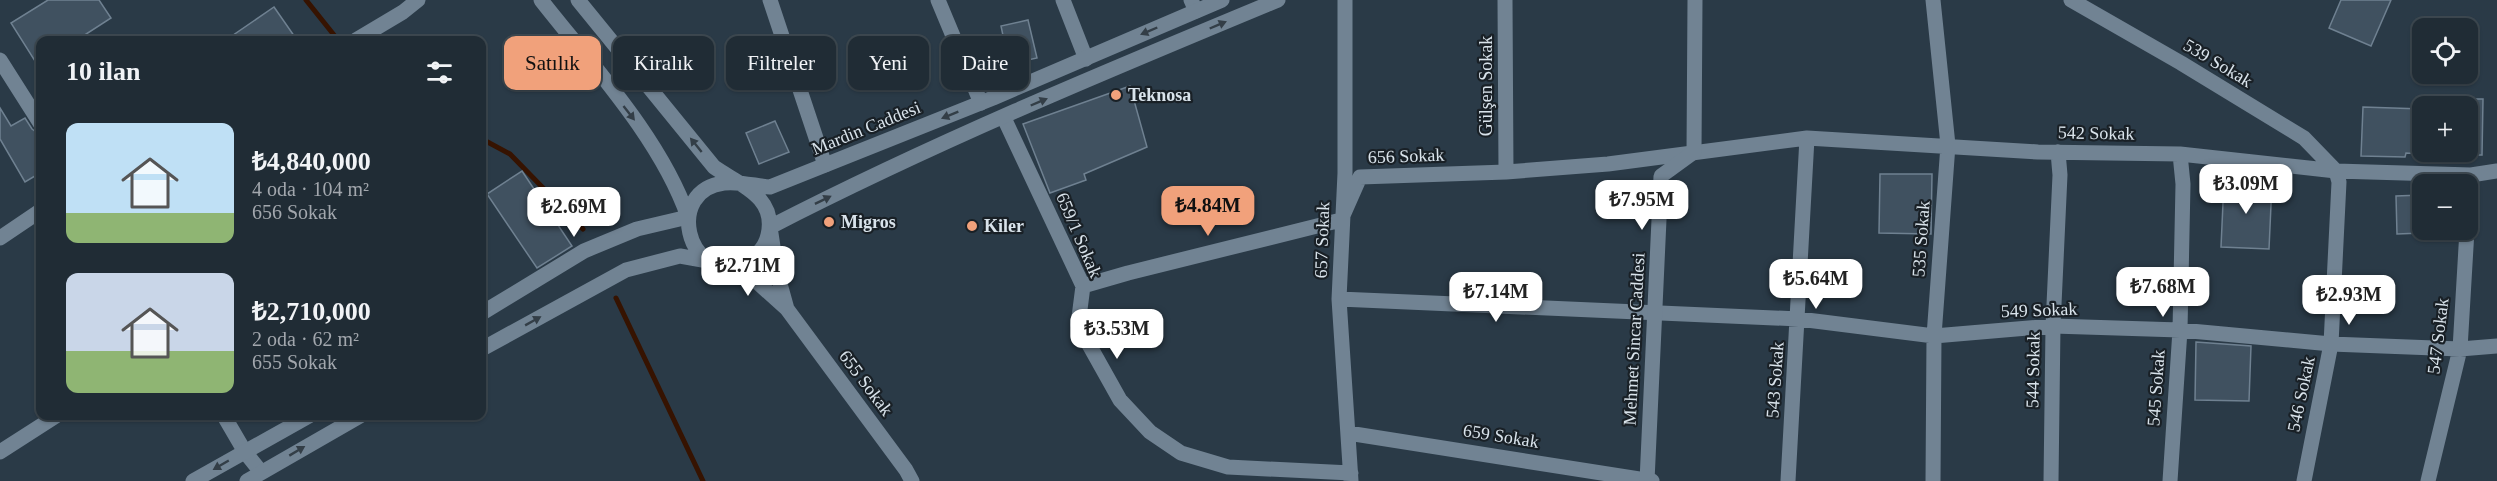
<!DOCTYPE html>
<html lang="tr">
<head>
<meta charset="utf-8">
<style>
  body { margin:0; font-family:"Times New Roman",serif; background:#2d3841; color:#f1f3f6; height:100vh; display:flex; flex-direction:column; font-size:22px; white-space:nowrap }
  * { box-sizing:border-box; margin:0 }
  p { font-size:20px; color:#a2a7ad }
  .icon { flex:none; width:33px; height:33px; fill:none; stroke:currentColor; stroke-width:2; stroke-linecap:round; stroke-linejoin:round }
  .map { position:relative; flex:1; overflow:hidden }
  .panel { position:absolute; left:36px; top:36px; width:450px; height:384px; display:flex; flex-direction:column; background:#202c35; border-radius:12px; box-shadow:0 2px 4px #0004,0 0 0 2px #3d4850 }
  .panel>* { flex:none }
  .banner { position:absolute; left:504px; top:36px; width:570px; height:54px; display:flex; gap:12px }
  .controls { position:absolute; left:2412px; top:18px; display:grid; gap:12px }
  .controls a { display:grid; place-items:center; width:66px; height:66px; border-radius:12px; background:#202c35; box-shadow:0 2px 4px #0004,0 0 0 2px #3d4850; font-size:30px }
  .price { position:absolute; translate:-50% -51px; padding:0 14px; border-radius:12px; background:#fff; color:#222; font-size:20px; line-height:39px; filter:drop-shadow(0 2px 3px #0008) }
  .price::after { content:''; position:absolute; left:50%; top:36px; width:18px; height:14px; margin-left:-9px; background:inherit; clip-path:polygon(0 0,100% 0,50% 100%) }
  .price.selected { background:#f1a17b; color:#111 }
  ul { padding:0; list-style:none }
  li { display:flex; align-items:center; gap:18px; height:150px; padding:0 30px }
  li span { display:grid; place-items:center; flex:none; width:168px; height:120px; border-radius:12px; color:#555 }
  li>.icon { margin-inline-start:auto }
  span .icon { width:72px; height:72px; fill:#fffc; stroke-width:1 }
  li b { font-size:26px }
  h2 { display:flex; justify-content:space-between; align-items:center; height:72px; padding:0 30px; font-size:26px }
  .pill { padding:0 21px; border-radius:12px; background:#202c35; box-shadow:0 2px 4px #0004,0 0 0 2px #3d4850; font-size:21px; line-height:54px }
  .pill.selected { background:#f1a17b; color:#111 }
  .map>svg:first-child { display:block }
  .lines { fill:none; stroke-linecap:round; stroke-linejoin:round }
  .stream { stroke:#361301; stroke-width:5 }
  .building { fill:#405160; stroke:#6f8191; stroke-width:1.5 }
  .street { stroke:#718393; stroke-width:15 }
  .secondary { stroke:#718393; stroke-width:15 }
  .oneway { fill:#333e47 }
  .poi-dot { fill:#f1a17b; stroke:#192026; stroke-width:2 }
  .labels { text-anchor:middle; stroke-width:4.5; stroke-linejoin:round; paint-order:stroke }
  .street-label { font-size:18px; fill:#d9e3eb; stroke:#192026 }
  .poi-label { font-size:18px; font-weight:bold; fill:#d9e3eb; stroke:#192026; text-anchor:start }
</style>
</head>
<body>
<div class="map">
<svg width="2497" height="481" viewBox="0 0 2497 481">
  <rect width="100%" height="100%" fill="#2a3a47"/>
  <g class="lines">
    <path class="stream" d="M306,0L338,40
      M482,139L510,154L583,229
      M616,298L703,481"/>
  </g>
  <path class="building" d="M48,0H99L111,18L77,40H40V69L11,23Z
    M2341,0H2391L2371,46L2329,28Z
    M274,7L297,40H226Z
    M1028,20L1037,58L1009,64L1001,26Z
    M1130,86L1147,147L1084,174L1086,180L1050,193L1023,124Z
    M2468,99H2483L2482,155H2468Z
    M2363,107L2422,109V154L2406,153L2405,157L2361,156Z
    M0,108L11,126L25,118L32,129L40,135V173L25,182L0,139Z
    M775,121L789,152L759,164L746,133Z
    M522,171L572,246L537,268L487,194Z
    M1880,174H1932L1931,234L1879,233Z
    M2224,181L2272,183L2269,249L2221,247Z
    M2422,195V233L2397,234L2396,196Z
    M2196,342L2251,346L2249,401L2195,400Z"/>
  <g class="lines">
    <path class="street" d="M770,0L825,165
      M938,0L981,103
      M1063,0L1086,59
      M1191,0L1196,11
      M1345,0V173L1339,299L1351,481
      M1505,0L1506,172
      M1933,0L1948,145L1934,336L1933,481
      M2071,0L2181,63L2304,138L2336,171L2339,182L2331,344L2304,481
      M356,40L403,12L418,0
      M0,60L40,123
      M1004,118L1083,286L1078,325L1120,400L1150,432L1181,453L1228,467L1351,473
      M2468,226L2471,175
      M0,238L40,211
      M1083,286L1128,273L1341,220L1360,177L1506,172L1608,164L1807,138L2038,152L2180,154L2336,171L2471,175L2497,171
      M1339,299L1799,319L1934,336L2053,326L2180,330L2331,344L2460,349L2497,346
      M224,416L245,452L261,472
      M1348,433L1652,481
      M0,452L56,416
      M1788,481L1807,138
      M2051,481L2053,326L2060,175L2058,152
      M2170,481L2180,330L2183,184L2180,154
      M2428,481L2460,349L2467,230"/>
    <path class="secondary" d="M541,0C592,65 661,139 688,217
      M578,0L714,167C740,185 777,197 768,235C765,249 754,259 741,263C686,282 665,190 724,183C739,181 756,186 770,187L993,98L1222,0
      M723,265L757,282L787,309L906,470L912,481
      M787,309L777,273L770,227C935,142 1107,71 1278,0
      M482,313L584,251L637,229L688,217
      M482,349L626,270L680,256L708,261
      M193,481L309,416
      M247,481L360,416
      M1647,481L1661,176L1694,152L1695,0"/>
  </g>
  <defs><path id="oneway-solid" d="M-6-.8H1V-3.2L6.5 0L1 3.2V.8H-6Z" transform="scale(1.5)"/></defs>
  <g class="oneway">
    <use href="#oneway-solid" transform="translate(1218 25) rotate(-23)"/>
    <use href="#oneway-solid" transform="translate(1149 31) rotate(157)"/>
    <use href="#oneway-solid" transform="translate(1039 102) rotate(-23)"/>
    <use href="#oneway-solid" transform="translate(629 113) rotate(52)"/>
    <use href="#oneway-solid" transform="translate(950 115) rotate(158)"/>
    <use href="#oneway-solid" transform="translate(696 145) rotate(-129)"/>
    <use href="#oneway-solid" transform="translate(823 200) rotate(-26)"/>
    <use href="#oneway-solid" transform="translate(533 321) rotate(-29)"/>
    <use href="#oneway-solid" transform="translate(297 451) rotate(-31)"/>
    <use href="#oneway-solid" transform="translate(221 465) rotate(150)"/>
  </g>
  <g class="poi-dot">
    <circle cx="1116" cy="95" r="6"/>
    <circle cx="829" cy="222" r="6"/>
    <circle cx="972" cy="226" r="6"/>
  </g>
  <g class="labels">
    <g class="street-label">
      <text transform="translate(2218 63) rotate(31)" y="6">539 Sokak</text>
      <text transform="translate(1486 86) rotate(-90)" y="6">Gülşen Sokak</text>
      <text transform="translate(866 128) rotate(-22)" y="6">Mardin Caddesi</text>
      <text transform="translate(2096 133) rotate(1)" y="6">542 Sokak</text>
      <text transform="translate(1406 156) rotate(-2)" y="6">656 Sokak</text>
      <text transform="translate(1079 235) rotate(67)" y="6">659/1 Sokak</text>
      <text transform="translate(1921 239) rotate(-86)" y="6">535 Sokak</text>
      <text transform="translate(1322 240) rotate(-88)" y="6">657 Sokak</text>
      <text transform="translate(2039 310) rotate(-2)" y="6">549 Sokak</text>
      <text transform="translate(2438 336) rotate(-83)" y="6">547 Sokak</text>
      <text transform="translate(1634 339) rotate(-87)" y="6">Mehmet Sincar Caddesi</text>
      <text transform="translate(2033 370) rotate(-89)" y="6">544 Sokak</text>
      <text transform="translate(1775 380) rotate(-86)" y="6">543 Sokak</text>
      <text transform="translate(866 383) rotate(53)" y="6">655 Sokak</text>
      <text transform="translate(2156 388) rotate(-86)" y="6">545 Sokak</text>
      <text transform="translate(2301 394) rotate(-78)" y="6">546 Sokak</text>
      <text transform="translate(1501 436) rotate(9)" y="6">659 Sokak</text>
    </g>
    <g class="poi-label">
      <text x="1128" y="101">Teknosa</text>
      <text x="841" y="228">Migros</text>
      <text x="984" y="232">Kiler</text>
    </g>
  </g>
</svg>
<div class="controls">
<a><svg class="icon" aria-label="locate" viewBox="0 0 24 24"><circle cx="12" cy="12" r="6"/><path d="M12 2v4M12 18v4M2 12h4M18 12h4"/></svg></a>
<a>+</a>
<a>−</a>
</div>
<b class="price" style="left:2246px;top:215px">₺3.09M</b>
<b class="price" style="left:1642px;top:231px">₺7.95M</b>
<b class="price selected" style="left:1208px;top:237px">₺4.84M</b>
<b class="price" style="left:574px;top:238px">₺2.69M</b>
<b class="price" style="left:748px;top:297px">₺2.71M</b>
<b class="price" style="left:1816px;top:310px">₺5.64M</b>
<b class="price" style="left:2163px;top:318px">₺7.68M</b>
<b class="price" style="left:1496px;top:323px">₺7.14M</b>
<b class="price" style="left:2349px;top:326px">₺2.93M</b>
<b class="price" style="left:1117px;top:360px">₺3.53M</b>
<div class="banner">
<a class="pill selected">Satılık</a>
<a class="pill">Kiralık</a>
<a class="pill">Filtreler</a>
<a class="pill">Yeni</a>
<a class="pill">Daire</a>
</div>
<section class="panel">
<h2>10 ilan<svg class="icon" aria-label="filters" viewBox="0 0 24 24"><path d="M4 7h16M4 17h16"/><circle cx="9" cy="7" r="2"/><circle cx="15" cy="17" r="2"/></svg></h2>
<ul>
<li><span style="background:linear-gradient(#bfe0f5 75%,#8fb573 0)"><svg class="icon" aria-label="home" viewBox="0 0 24 24"><path d="M3 11l9-7 9 7M6 9v11h12V9"/></svg></span><div><b>₺4,840,000</b><p>4 oda · 104 m²</p><p>656 Sokak</p></div></li>
<li><span style="background:linear-gradient(#c9d6e8 65%,#8fb573 0)"><svg class="icon" aria-label="home" viewBox="0 0 24 24"><path d="M3 11l9-7 9 7M6 9v11h12V9"/></svg></span><div><b>₺2,710,000</b><p>2 oda · 62 m²</p><p>655 Sokak</p></div></li>
</ul>
</section>
</div>
</body>
</html>
